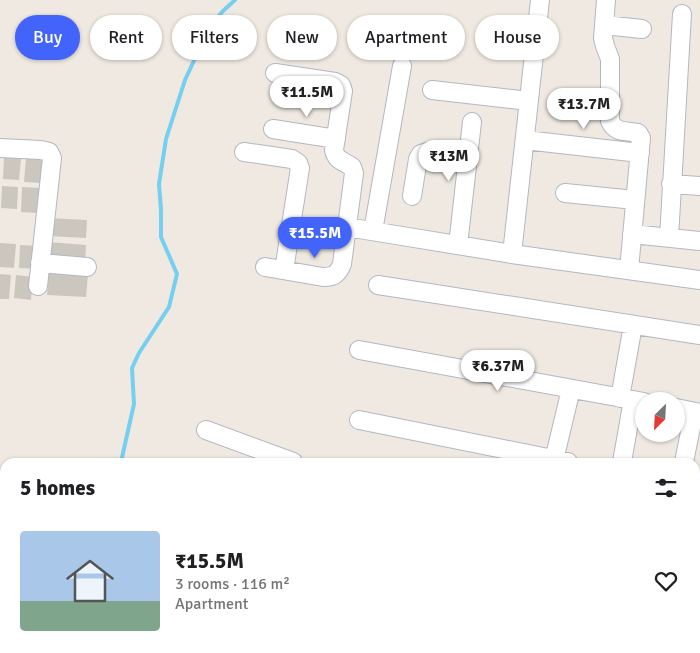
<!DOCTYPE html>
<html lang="en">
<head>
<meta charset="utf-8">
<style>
  body { margin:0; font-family:Signika,sans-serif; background:#f2f2f2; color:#202124; height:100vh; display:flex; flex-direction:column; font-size:19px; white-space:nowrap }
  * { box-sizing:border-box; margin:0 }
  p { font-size:16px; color:#757577 }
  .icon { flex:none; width:28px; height:28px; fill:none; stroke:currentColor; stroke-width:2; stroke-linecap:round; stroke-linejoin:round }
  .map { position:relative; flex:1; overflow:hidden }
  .panel { position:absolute; left:0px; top:458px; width:700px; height:196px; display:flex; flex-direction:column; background:#fff; border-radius:15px 15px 0 0; box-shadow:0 1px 4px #0004 }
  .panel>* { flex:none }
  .hud { position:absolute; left:15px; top:15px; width:670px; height:45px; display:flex; gap:10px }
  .needle { width:32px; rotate:204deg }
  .fabs { position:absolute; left:635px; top:392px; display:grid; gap:10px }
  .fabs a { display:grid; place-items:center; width:50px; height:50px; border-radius:50%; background:#fff; box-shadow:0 1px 4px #0004; font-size:25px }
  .price { position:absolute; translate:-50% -42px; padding:0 11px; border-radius:18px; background:#fff; color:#222; font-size:16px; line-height:32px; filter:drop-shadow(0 1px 2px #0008) }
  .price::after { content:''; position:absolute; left:50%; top:30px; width:15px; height:11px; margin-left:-8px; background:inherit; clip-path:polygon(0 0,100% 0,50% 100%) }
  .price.current { background:#4264fb; color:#fff }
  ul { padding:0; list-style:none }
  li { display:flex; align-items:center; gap:15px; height:125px; padding:0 20px }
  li+li { border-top:1px solid #e0e0e0 }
  li span { display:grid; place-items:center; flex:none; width:140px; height:100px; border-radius:5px; color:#555 }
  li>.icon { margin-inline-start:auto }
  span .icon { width:60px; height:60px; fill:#fffc; stroke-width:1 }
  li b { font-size:21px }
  h2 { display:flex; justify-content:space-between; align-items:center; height:60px; padding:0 20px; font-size:21px }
  .tag { padding:0 18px; border-radius:22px; background:#fff; box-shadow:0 1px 4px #0004; font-size:18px; line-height:45px }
  .tag.current { background:#4264fb; color:#fff }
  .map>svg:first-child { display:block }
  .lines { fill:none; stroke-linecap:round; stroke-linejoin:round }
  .stream { stroke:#75cff0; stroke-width:4 }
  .building { fill:#cbc7bf }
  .minor-casing { stroke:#b4b7c1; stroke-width:20 }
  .minor { stroke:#fff; stroke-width:18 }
</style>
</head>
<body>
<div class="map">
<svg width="700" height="653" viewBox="0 0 700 653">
  <rect width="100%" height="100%" fill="#efe9e1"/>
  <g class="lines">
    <path class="stream" d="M121,462L134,404L132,368L139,353L169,307L177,274L161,237V210L159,184L166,139L185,80L210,26L223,11L235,0
      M37,653L39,649"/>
  </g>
  <path class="building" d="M4,157L21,159L19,180L3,179Z
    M26,158L43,159L41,183L24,182Z
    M2,186L18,187L17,209L1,208Z
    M22,187L39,188L38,213L21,212Z
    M49,218L87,220L86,238L48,236Z
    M48,242L86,245L85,262L47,259Z
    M0,243L16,244L14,268L0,267Z
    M20,245L38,246L37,269L19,268Z
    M49,271L88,274L86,297L47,295Z
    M0,274L11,275L9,299H0Z
    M16,275L33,277L31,300L14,298Z"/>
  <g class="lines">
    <g class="minor-casing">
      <path id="minor" d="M606,0L603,38L605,46L610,59V121C616,134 626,130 638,133L641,138L629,270
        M604,25L642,29
        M432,90L529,101
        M273,129L336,139
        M525,140L640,153
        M0,148L41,150L49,152L52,158L38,286
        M244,152L292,159L298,163L300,168L284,270
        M671,184L700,186
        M565,193L635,200
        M412,196L418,159L421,154L427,152L468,159
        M347,227L512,254L700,280
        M373,231L402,66
        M632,234L700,241
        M669,238L682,14
        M458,245L472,122
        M512,254L540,0
        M40,263L87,267
        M265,267L323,277C334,277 338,274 342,264L354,173L352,167C344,161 336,161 334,150L343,91L341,85L335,82L275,73
        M378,285L700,335
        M359,350L644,402
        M620,398L633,325
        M676,408L700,413
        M359,420L568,462
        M206,430L293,462
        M554,460L571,389
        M622,462L633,400
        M684,462L694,412
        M695,505L700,506
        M695,551L700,552
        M695,611H696
        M571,649L591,653
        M186,653V649
        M238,653L239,649
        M295,653L296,649
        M351,653L353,649
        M401,653L402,649
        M455,653V649
        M505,653V649
        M648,653L649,649"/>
    </g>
    <use href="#minor" class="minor"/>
  </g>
</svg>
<div class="fabs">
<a><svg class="needle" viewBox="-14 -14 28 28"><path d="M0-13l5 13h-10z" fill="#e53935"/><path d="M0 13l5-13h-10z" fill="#757577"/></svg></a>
</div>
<b class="price" style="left:307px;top:118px">₹11.5M</b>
<b class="price" style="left:584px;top:130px">₹13.7M</b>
<b class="price" style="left:449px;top:182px">₹13M</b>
<b class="price current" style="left:315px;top:259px">₹15.5M</b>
<b class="price" style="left:498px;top:392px">₹6.37M</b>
<div class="hud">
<a class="tag current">Buy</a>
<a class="tag">Rent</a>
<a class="tag">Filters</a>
<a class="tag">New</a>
<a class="tag">Apartment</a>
<a class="tag">House</a>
</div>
<section class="panel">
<h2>5 homes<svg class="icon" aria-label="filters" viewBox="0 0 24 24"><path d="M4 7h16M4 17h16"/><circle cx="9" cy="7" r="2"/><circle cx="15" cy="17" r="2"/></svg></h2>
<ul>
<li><span style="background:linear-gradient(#a9c7e8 70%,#7fa58c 0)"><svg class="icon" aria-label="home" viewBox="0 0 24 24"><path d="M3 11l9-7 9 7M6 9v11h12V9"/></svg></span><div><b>₹15.5M</b><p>3 rooms · 116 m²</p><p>Apartment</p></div><svg class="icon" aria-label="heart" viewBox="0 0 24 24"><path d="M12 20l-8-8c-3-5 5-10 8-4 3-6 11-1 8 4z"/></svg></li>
</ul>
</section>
</div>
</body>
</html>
